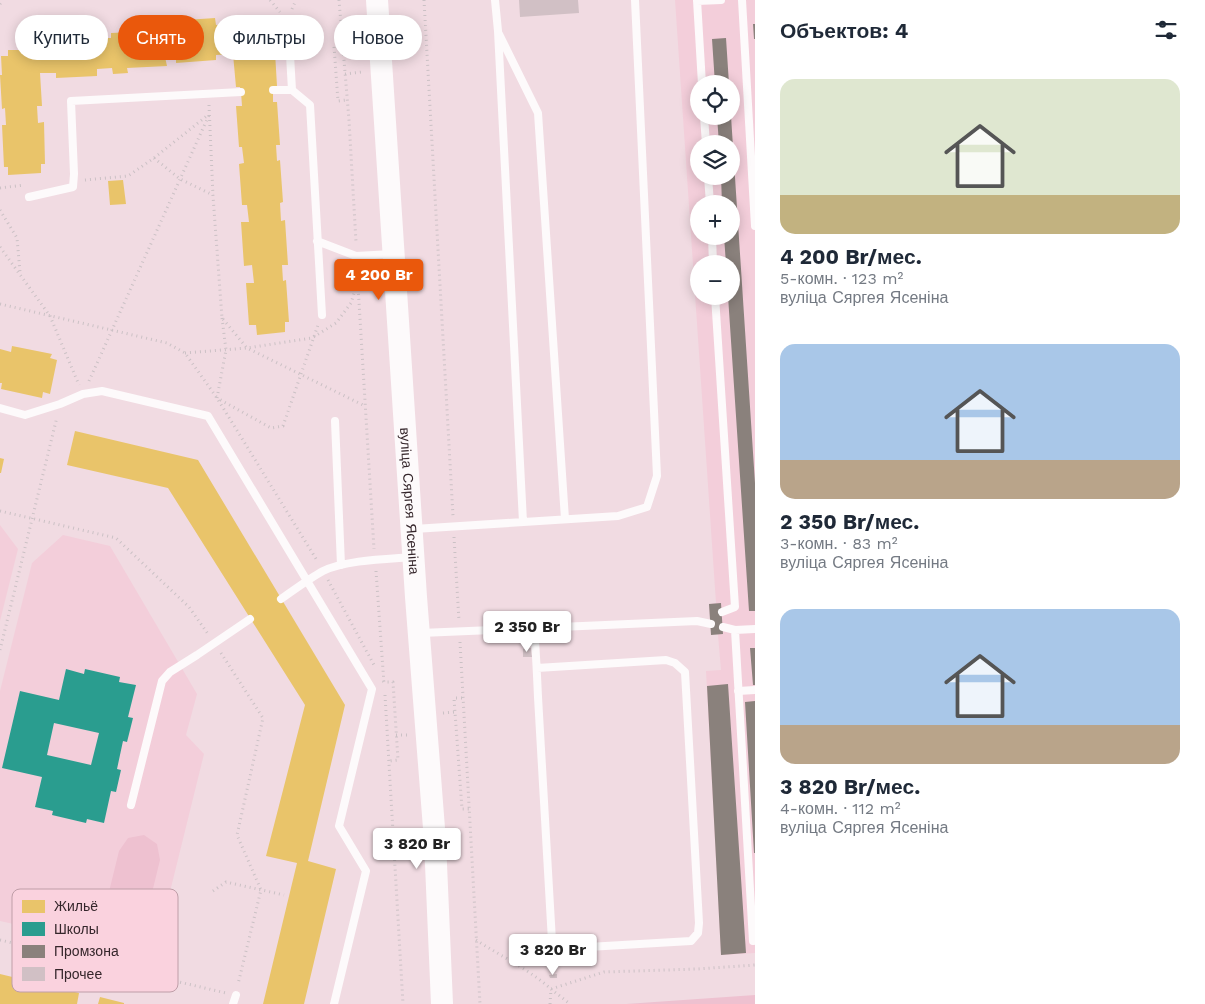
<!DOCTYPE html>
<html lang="ru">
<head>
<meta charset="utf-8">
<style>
  body { margin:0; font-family:"Work Sans",sans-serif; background:#f2f2f3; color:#1f2937; height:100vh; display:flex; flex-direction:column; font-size:19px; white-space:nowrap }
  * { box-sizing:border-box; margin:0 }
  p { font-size:16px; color:#747a83 }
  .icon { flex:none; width:28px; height:28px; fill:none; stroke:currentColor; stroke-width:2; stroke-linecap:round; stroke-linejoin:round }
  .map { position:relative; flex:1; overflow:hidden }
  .sheet { display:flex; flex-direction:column; background:#fff; width:450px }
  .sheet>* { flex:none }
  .hud { position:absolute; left:15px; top:15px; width:475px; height:45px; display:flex; gap:10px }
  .tools { position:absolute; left:690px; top:75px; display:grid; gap:10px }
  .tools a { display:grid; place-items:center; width:50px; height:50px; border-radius:50%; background:#fff; box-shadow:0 2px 12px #0003; font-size:25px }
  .price { position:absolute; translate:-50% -42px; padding:0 11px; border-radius:5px; background:#fff; color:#222; font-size:16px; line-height:32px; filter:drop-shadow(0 1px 2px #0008) }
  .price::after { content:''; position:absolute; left:50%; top:30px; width:15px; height:11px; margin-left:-8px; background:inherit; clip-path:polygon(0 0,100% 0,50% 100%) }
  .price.current { background:#ea580c; color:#fff }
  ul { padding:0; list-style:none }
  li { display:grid; align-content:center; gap:10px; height:265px; padding:0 25px }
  li span { display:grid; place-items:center; height:155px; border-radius:15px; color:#555 }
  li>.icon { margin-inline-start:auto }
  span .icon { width:90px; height:90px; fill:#fffc; stroke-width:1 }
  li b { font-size:21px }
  h2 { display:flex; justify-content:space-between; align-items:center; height:60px; padding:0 25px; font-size:21px }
  .pill { padding:0 18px; border-radius:22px; background:#fff; box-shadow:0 2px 12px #0003; font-size:18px; line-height:45px }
  .pill.current { background:#ea580c; color:#fff }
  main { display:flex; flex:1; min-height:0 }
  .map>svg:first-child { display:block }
  .built { fill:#f3ceda; fill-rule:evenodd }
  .green { fill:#eec1d0 }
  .homes { fill:#e9c46a }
  .schools { fill:#2a9d8f; fill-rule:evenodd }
  .industry { fill:#8a817c }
  .building { fill:#d1c0c5 }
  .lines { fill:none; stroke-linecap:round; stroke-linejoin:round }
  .path { stroke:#cbc1c5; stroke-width:3; stroke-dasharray:1 4; stroke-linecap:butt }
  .service { stroke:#fdfafb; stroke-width:8 }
  .secondary { stroke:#fdfafb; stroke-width:22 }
  .labels { text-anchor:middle; stroke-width:5; stroke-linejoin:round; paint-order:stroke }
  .street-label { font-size:14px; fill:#35262b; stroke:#fad2de }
  .key { fill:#fad2de; stroke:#bf9ea8; stroke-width:1 }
  .key-label { font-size:14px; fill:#35262b }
</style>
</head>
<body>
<main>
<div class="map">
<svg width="755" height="1004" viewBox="0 0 755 1004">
  <rect width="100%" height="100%" fill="#f1dbe2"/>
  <path class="built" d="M675,0H755V953L721,955L706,671L721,670L718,635L710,617L709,604L716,603ZM699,84H731V116H699ZM699,144H731V176H699ZM699,204H731V236H699ZM699,264H731V296H699Z
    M0,525L18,549L0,621Z
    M63,535L110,546L197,694L186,735L204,754L165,912L117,947L0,921V691L32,563Z"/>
  <path class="green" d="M144,835L157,844L160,860L148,909L139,923L123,925L110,916L107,900L119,851L128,838Z
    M755,995V1004H626Z"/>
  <path class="homes" d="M215,18L216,25L226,24V28L248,26L249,30L259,29V34L268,33L269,52H275L277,86L273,90V102H277L280,145H276L277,161L280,160L283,202L280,203L281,221L285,220L288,265H282L283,281L286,280L289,322H285V332L257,335L256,325H249L246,283H254L252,265L244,266L241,222H249L247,205H242L239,164L244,163L242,147H239L236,106H242L241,92L240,87H236L233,54L216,55V60L176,63V57H165L167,66L127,68L128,73L113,74L112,68L97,69V76L56,78V73H40L42,106H37L38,123L44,122L45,164H41V173L8,175V167H4L2,125H6L5,108L2,109L0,75H2L1,56H8V50H19V44L55,42V36L97,34V38H111V33L155,31V36L163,35L162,28L172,27L171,21Z
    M123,180L126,204L110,205L108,181Z
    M12,346L52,354L50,358L57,360L50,394L43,392L42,398L1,389L2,383H0V349L11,352Z
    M75,431L198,460L345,705L308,861L336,869L304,1004H263L297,863L266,856L305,705L168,488L67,465Z
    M0,458L4,459L1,473H0Z
    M0,974L79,993L77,1004H0Z
    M100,997L124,1003V1004H98Z"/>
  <path class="schools" d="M66,669L84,674L85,669L120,677L119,682L136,685L128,717L133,718L127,742L123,741L117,769L121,770L116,792L111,791L104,823L87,819L86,823L52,815L53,811L35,807L42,777L2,768L20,691L59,700ZM54,723L99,733L91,765L47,755Z"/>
  <path class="industry" d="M753,24H755V39H754Z
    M726,38L729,84H715L712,39Z
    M717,116H731L755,483V611H749L728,296H731V264H726L724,236H731V204H722L721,176H731V144H719Z
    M721,603L723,634L711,635L709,604Z
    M750,648H755V685H753Z
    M728,684L746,953L721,955L707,686Z
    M755,701V853H754L745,702Z"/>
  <path class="building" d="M519,0H578L579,13L520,17Z
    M531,648L532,657H523V649Z
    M557,974V978H550L549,975Z"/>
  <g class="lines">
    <path class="path" d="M270,0L280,12
      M339,0L349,120L356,242
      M424,0L453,516
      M0,4L3,0
      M292,9L296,0
      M343,45L334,46L338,101L347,100
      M345,74L362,72
      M209,105L213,196L222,318L247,348L365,406
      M154,158L180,179L213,195
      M85,180L128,176L154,158L208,115
      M0,188L24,185
      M0,210L17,238L20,272
      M0,247L50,316L79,385
      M357,269L374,549
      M0,304L167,343L185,353L217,398L318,562
      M222,318L226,350L217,398L271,428L283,426L318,325
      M185,353L247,348L312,338L336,323L351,303L356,287
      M89,381L209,115
      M0,511L116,538L189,607L208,634
      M454,537L459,621
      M376,571L384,684
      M328,580L374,665
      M460,642L480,1004
      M0,650L57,417
      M221,653L263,718L237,835L261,890L238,984
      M383,681L384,682H393L398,760L389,761
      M385,695L403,1004
      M462,698H454L462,809H470
      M443,713L455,712
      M396,735H408
      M213,891L226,882L284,895
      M0,940L226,993
      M476,940C502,957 527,968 551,989L604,972L697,969L755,965
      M110,966L170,917
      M551,989L570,1004
      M550,1004L551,989"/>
    <path class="service" d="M495,0L498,31L523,522
      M697,0L702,84
      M742,0L755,226
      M697,1L721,0
      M288,20L292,90
      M499,34L538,113L565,519
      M273,90H292L310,105L322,315
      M704,116L706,144
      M708,176L710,204
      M29,197L73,187L74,174L71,101L241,92
      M712,236L713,264
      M317,241L356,256L392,254
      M715,296L735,607L722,612
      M0,408L25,415L60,404L83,394L102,391L208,416L372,689L339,826L366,871L334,1004
      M335,421L341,565
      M414,529L618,516L647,507L657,476L635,0
      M281,599C294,590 310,578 323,571C345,560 387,559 412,557
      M723,627L735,630L753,941
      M534,628C536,651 537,674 538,697L552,941L560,947L571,948L691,941L698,933L699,923L685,672L675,663L666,660L537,668
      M735,630L755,629
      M421,633L697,621L711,624
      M738,691L755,690
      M131,805L162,681L170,672L197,655L250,619
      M233,1004L236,995"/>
    <path class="secondary" id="s1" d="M377,0L416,597L435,841L442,1004"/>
  </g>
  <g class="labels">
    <g class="street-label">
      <text dy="5" stroke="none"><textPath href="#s1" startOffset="502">вуліца Сяргея Ясеніна</textPath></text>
    </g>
  </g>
  <rect x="12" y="889" width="166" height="103" rx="8" class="key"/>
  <rect x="22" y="900" width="23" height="13" fill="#e9c46a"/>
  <rect x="22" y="922" width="23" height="14" fill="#2a9d8f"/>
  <rect x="22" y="945" width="23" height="13" fill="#8a817c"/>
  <rect x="22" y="967" width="23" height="14" fill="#d1c0c5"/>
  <g class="key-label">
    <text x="54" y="911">Жильё</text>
    <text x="54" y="934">Школы</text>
    <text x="54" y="956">Промзона</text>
    <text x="54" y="979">Прочее</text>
  </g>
</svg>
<div class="tools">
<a><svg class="icon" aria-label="locate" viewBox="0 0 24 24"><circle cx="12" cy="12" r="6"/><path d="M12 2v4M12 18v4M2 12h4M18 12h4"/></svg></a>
<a><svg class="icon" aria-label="layers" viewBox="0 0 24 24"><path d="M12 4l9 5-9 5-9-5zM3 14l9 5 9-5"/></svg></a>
<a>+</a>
<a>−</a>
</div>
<b class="price current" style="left:379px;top:301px">4 200 Br</b>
<b class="price" style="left:527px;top:653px">2 350 Br</b>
<b class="price" style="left:417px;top:870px">3 820 Br</b>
<b class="price" style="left:553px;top:976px">3 820 Br</b>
<div class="hud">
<a class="pill">Купить</a>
<a class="pill current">Снять</a>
<a class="pill">Фильтры</a>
<a class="pill">Новое</a>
</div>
</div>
<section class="sheet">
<h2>Объектов: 4<svg class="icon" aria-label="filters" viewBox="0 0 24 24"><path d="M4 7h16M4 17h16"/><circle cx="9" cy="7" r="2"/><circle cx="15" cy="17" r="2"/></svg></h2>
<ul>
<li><span style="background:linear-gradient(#dfe7d0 75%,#c2b280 0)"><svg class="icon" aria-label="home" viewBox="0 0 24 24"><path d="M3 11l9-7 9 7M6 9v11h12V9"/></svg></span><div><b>4 200 Br/мес.</b><p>5-комн. · 123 m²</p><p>вуліца Сяргея Ясеніна</p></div></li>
<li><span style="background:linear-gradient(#a9c7e8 75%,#b9a48a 0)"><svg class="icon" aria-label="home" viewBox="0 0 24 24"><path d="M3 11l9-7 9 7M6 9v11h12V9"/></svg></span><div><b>2 350 Br/мес.</b><p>3-комн. · 83 m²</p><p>вуліца Сяргея Ясеніна</p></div></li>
<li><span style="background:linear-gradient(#a9c7e8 75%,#b9a48a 0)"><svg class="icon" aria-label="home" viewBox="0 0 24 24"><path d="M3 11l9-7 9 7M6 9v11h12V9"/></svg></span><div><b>3 820 Br/мес.</b><p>4-комн. · 112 m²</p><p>вуліца Сяргея Ясеніна</p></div></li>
</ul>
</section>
</main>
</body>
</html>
